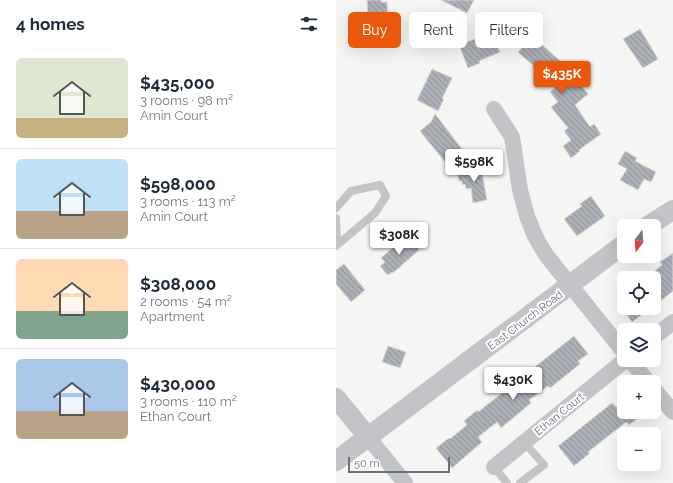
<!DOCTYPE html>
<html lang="en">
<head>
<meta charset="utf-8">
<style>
  body { margin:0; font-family:Raleway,sans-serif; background:#f6f6f7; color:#1f2937; height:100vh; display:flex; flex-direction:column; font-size:15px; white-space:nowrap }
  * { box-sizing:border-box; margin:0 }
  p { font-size:13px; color:#747a83 }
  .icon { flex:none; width:22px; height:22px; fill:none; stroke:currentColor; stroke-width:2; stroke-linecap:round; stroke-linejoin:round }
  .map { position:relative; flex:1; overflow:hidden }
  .side { display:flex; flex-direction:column; background:#fff; width:336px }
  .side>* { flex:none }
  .guide { position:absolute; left:12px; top:12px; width:265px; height:36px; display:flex; gap:8px }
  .needle { width:26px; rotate:196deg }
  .fabs { position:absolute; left:281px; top:219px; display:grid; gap:8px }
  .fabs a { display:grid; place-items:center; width:44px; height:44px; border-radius:6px; background:#fff; box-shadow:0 4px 16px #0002; font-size:20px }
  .scale { position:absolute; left:12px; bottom:10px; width:102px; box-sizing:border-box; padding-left:4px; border:2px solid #687181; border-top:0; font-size:11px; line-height:14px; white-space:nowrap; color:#687181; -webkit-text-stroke:3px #fff; paint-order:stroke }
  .price { position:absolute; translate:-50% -34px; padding:0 9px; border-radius:4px; background:#fff; color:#222; font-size:13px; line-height:26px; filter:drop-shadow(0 1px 2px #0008) }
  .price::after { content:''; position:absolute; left:50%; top:24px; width:12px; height:9px; margin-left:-6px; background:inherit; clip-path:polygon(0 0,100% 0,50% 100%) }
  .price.selected { background:#ea580c; color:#fff }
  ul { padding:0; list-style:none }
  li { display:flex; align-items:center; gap:12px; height:100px; padding:0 16px }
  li+li { border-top:1px solid #e0e1e3 }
  li span { display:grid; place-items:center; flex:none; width:112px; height:80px; border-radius:6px; color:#555 }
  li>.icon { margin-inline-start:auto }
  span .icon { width:48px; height:48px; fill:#fffc; stroke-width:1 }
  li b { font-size:17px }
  h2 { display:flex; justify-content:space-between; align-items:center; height:48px; padding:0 16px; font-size:17px }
  .pill { padding:0 14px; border-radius:6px; background:#fff; box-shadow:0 4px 16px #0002; font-size:14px; line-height:36px }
  .pill.selected { background:#ea580c; color:#fff }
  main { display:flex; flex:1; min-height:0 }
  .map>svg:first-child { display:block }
  .building { fill:url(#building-back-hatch); stroke:#d7d7d5 }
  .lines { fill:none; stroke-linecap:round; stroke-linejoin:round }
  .service { stroke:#c2c4c8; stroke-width:8 }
  .minor { stroke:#c2c4c8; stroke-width:16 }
  .tertiary { stroke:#c2c4c8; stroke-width:20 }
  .labels { text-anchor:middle; stroke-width:4; stroke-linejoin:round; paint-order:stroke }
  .street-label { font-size:11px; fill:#687181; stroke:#fff }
</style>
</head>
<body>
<main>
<section class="side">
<h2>4 homes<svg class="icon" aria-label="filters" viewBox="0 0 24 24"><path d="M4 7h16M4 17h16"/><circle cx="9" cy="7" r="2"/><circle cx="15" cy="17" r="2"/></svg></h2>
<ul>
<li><span style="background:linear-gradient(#dfe7d0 75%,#c2b280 0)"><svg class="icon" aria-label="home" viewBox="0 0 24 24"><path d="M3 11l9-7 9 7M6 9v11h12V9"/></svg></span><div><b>$435,000</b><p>3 rooms · 98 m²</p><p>Amin Court</p></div></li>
<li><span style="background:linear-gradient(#bfe0f5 65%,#b9a48a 0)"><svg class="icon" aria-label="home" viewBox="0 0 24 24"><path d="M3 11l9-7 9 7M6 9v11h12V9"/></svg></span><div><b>$598,000</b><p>3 rooms · 113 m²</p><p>Amin Court</p></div></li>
<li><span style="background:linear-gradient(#ffd9b3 65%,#7fa58c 0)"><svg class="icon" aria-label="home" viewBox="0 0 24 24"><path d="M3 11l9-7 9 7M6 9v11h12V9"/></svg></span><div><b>$308,000</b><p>2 rooms · 54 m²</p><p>Apartment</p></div></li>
<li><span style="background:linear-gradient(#a9c7e8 65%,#b9a48a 0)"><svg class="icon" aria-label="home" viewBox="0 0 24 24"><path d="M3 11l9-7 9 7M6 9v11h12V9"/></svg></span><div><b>$430,000</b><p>3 rooms · 110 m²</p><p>Ethan Court</p></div></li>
</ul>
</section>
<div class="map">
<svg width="337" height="483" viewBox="0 0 337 483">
  <defs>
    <pattern id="building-back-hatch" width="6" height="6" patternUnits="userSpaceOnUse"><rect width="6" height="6" fill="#abafb6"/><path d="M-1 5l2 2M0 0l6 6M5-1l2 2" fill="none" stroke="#8f9399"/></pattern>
  </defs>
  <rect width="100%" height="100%" fill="#f5f6f3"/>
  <path class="building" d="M31,0H45V2H51L52,30H34L33,20H32Z
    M105,0H138L131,13Z
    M304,29L322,59L307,68L287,39Z
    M156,32L164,52L143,61L144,63L132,68L123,45Z
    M196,36L240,75L238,77L252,94L239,105L254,127L258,124L265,134L243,150L244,151L235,158L227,146L235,140L228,131L232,128L215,107L222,102L214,92L219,88L197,68L198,66L182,52Z
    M96,69L116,78L106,99H108L102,111L81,100Z
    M99,114L126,149L109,162L84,131L95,122Z
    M289,151L301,158L299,161L320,172L315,182L308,179L302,190L284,180L291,169L282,164Z
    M144,166L145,173H146L151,200L137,203L135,188L130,189L129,184L126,185V181H123L121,171Z
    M255,196L269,216L241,236L228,219L246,206L244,204Z
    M70,236L83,250L57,273L56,272L52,275L44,266L49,262L45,258Z
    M337,253V291L318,306V278H310L326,265L324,262Z
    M8,264L29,290L15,302L0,284V270Z
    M286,308H315L296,322Z
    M238,336L252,354L242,361L244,364L214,388L212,386L193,400L195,403L165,428L161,422L142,437L146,442L116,468L100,448L113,438L114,439L131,425L128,421L141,410L142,412Z
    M52,346L70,352L64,368L46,362Z
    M288,401V412H310L293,425L290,422L252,452L254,453L238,466L222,446L276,403L280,407Z"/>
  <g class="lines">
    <path class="service" d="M0,208L15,191L44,185L50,196L39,213L0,246
      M0,218L1,245
      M158,467L171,483
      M184,483L208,465L188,442"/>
    <path class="minor" d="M158,109L176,137L184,190L191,216L199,236L210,255L288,352
      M318,337L337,322
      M294,360L312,382
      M318,389L337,412
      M32,437L69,483
      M158,467L289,360"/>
    <path class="tertiary" d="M312,226L337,210
      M0,398L32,437
      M0,461L288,244"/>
  </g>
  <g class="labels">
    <g class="street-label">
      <text transform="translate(189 320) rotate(-37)" y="4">East Church Road</text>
      <text transform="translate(223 414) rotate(-39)" y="4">Ethan Court</text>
    </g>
  </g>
</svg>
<div class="fabs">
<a><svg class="needle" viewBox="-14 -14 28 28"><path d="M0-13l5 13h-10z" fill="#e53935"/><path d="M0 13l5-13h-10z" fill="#747a83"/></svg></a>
<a><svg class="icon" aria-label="locate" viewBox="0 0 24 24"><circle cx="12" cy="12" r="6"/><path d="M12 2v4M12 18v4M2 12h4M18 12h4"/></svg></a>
<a><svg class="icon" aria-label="layers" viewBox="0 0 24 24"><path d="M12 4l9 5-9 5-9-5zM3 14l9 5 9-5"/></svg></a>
<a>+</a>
<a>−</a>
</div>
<div class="scale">50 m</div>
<b class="price selected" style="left:226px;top:95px">$435K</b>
<b class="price" style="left:138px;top:183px">$598K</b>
<b class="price" style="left:63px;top:256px">$308K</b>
<b class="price" style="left:177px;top:401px">$430K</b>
<div class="guide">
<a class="pill selected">Buy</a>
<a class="pill">Rent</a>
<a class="pill">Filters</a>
</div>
</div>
</main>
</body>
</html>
